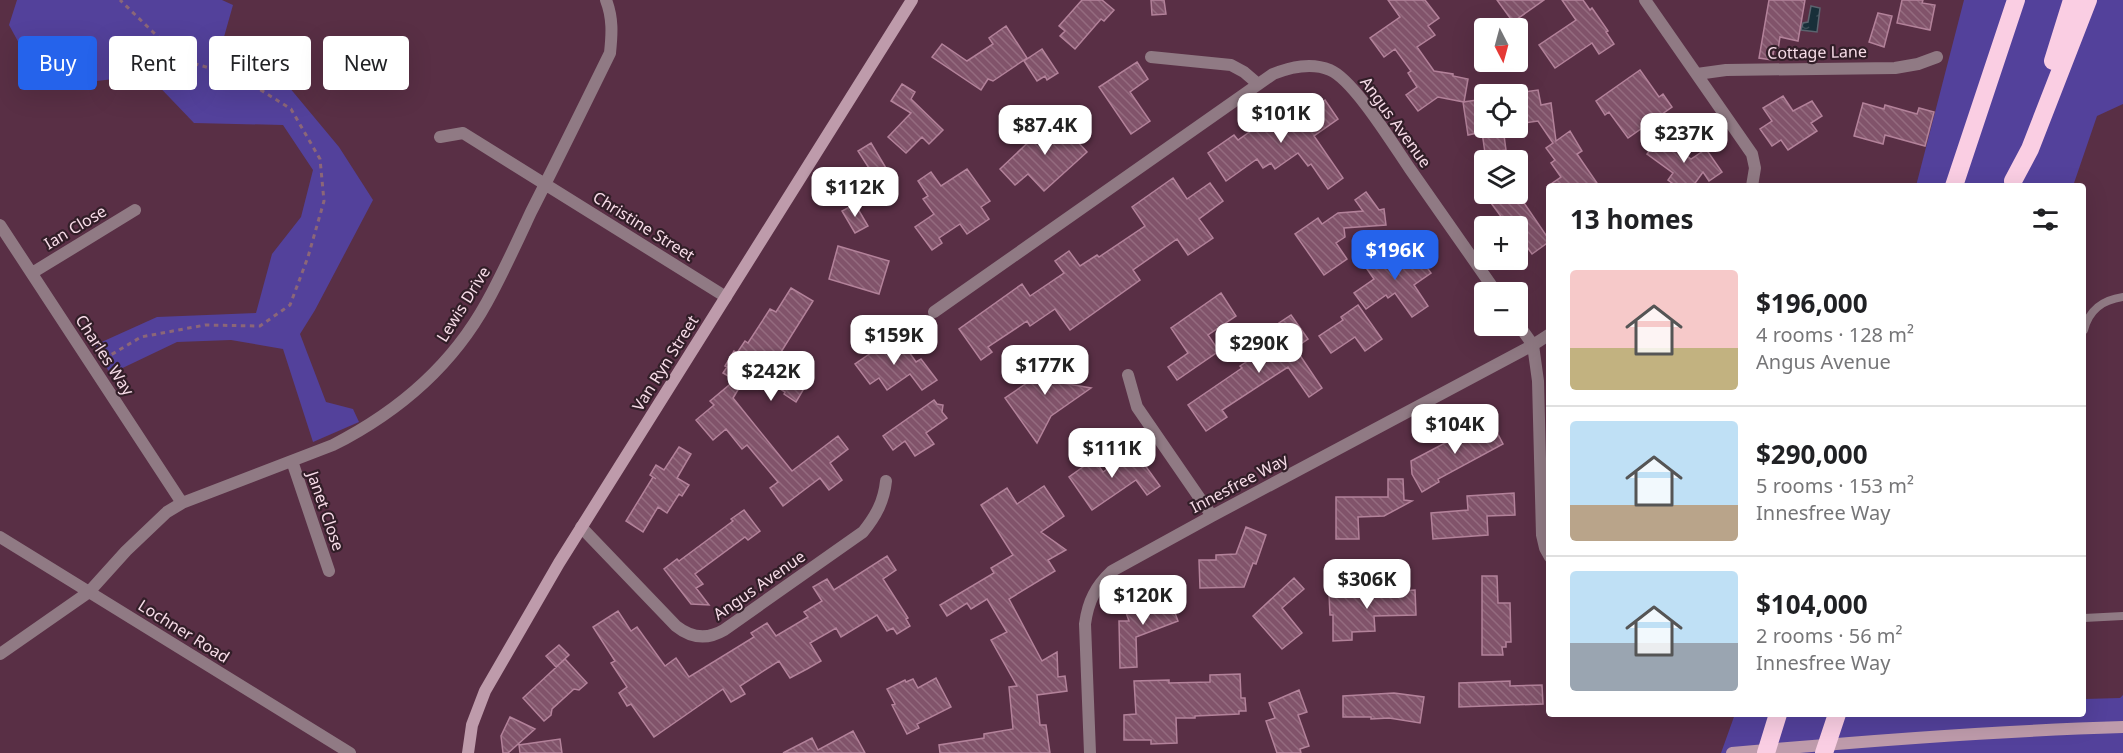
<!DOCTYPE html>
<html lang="en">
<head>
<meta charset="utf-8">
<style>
  body { margin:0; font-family:"Noto Sans",sans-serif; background:#f6f6f6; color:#202124; height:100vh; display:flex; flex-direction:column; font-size:22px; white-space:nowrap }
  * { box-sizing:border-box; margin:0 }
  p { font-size:20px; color:#757577 }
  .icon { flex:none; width:33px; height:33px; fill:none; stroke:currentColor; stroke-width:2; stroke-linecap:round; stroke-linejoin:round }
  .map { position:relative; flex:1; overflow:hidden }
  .side { position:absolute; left:1546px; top:183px; width:540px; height:534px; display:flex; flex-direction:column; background:#fff; border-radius:6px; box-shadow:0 6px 24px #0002 }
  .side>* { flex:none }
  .top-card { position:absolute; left:18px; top:36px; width:570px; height:54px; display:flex; gap:12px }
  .needle { width:39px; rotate:174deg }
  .controls { position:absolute; left:1474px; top:18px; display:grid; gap:12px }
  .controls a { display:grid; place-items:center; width:54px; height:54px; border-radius:6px; background:#fff; box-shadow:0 6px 24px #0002; font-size:30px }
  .price { position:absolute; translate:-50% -51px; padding:0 14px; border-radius:12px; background:#fff; color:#222; font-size:20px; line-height:39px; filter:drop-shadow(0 2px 3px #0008) }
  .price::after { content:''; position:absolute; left:50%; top:36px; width:18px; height:14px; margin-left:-9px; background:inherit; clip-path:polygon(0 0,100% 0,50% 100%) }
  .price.active { background:#2563eb; color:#fff }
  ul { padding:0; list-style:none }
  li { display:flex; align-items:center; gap:18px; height:150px; padding:0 24px }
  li+li { border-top:2px solid #e0e0e0 }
  li span { display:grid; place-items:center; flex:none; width:168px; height:120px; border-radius:6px; color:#555 }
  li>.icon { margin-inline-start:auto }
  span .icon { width:72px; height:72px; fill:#fffc; stroke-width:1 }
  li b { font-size:26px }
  h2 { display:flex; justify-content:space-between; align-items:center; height:72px; padding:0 24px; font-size:26px }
  .chip { padding:0 21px; border-radius:6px; background:#fff; box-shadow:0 6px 24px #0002; font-size:21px; line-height:54px }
  .chip.active { background:#2563eb; color:#fff }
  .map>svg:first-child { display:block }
  .green { fill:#53419b }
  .water { fill:url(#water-ripples); stroke:#5b636e; stroke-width:1.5 }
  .building { fill:url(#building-back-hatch); stroke:#b3829a; stroke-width:1.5 }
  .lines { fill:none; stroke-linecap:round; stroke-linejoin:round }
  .path { stroke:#8b6678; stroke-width:3; stroke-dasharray:4.5 4.5; stroke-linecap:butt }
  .lane { stroke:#907a84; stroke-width:8 }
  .street { stroke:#907a84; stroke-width:12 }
  .secondary { stroke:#be9bab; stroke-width:12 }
  .highway { stroke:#facee3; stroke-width:18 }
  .labels { text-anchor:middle; stroke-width:4.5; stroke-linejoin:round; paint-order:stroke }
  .street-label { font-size:16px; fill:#f7dce8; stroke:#321e28 }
</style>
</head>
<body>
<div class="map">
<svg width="2123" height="753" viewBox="0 0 2123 753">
  <defs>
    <pattern id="water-ripples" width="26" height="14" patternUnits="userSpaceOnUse" patternTransform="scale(1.5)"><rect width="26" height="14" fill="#182f39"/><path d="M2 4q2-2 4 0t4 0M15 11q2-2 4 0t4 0" fill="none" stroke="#3a4d56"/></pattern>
    <pattern id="building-back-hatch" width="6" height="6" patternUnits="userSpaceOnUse" patternTransform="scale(1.5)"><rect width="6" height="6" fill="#81536a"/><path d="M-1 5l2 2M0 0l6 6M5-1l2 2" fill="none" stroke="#946b7f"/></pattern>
  </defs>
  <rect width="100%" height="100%" fill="#592f45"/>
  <path class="green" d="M17,0H222L233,5L222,44L289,87L339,147L373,200L315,310L300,334L326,402L353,409L359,422L313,442L283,349L231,340L177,342L110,374L95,345L157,317L256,313L272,254L301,217L313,170L283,125L194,123L148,75L54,86L26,56L9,25Z
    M1964,0H2123V104L2097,116L2073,186H1916Z
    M2123,695V753H1721L1735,714H2084V699L2120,698Z"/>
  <path class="water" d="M1811,6L1820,8L1817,32L1801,30L1803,23L1808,22Z"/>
  <path class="building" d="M1082,0H1102L1114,10L1104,21L1101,19L1075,49L1060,36L1065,31L1059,26Z
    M1151,0H1164L1166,14L1152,15Z
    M1388,0H1425L1439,18L1428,26L1435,35L1417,47L1434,71L1453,74V76L1468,79L1464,102L1438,97L1418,111L1406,95L1417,87L1408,73L1411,71L1395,49L1384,57L1370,38L1400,17Z
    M1497,0H1544L1513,22Z
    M1562,0H1583L1590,10L1592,8L1608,31L1606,32L1614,44L1599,54L1592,43L1555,68L1539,45L1576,20Z
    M1769,0H1805L1798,41L1780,37L1778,50H1774L1772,60L1759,58Z
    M1902,0H1923L1922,3L1935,5L1930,30L1897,23Z
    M1878,13L1892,16L1884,47L1869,42Z
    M1006,26L1027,58L993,81L988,79L981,90L932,57L942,44L967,61L993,44L989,38Z
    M1042,49L1058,73L1047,80L1045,76L1037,81L1024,61Z
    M1137,62L1148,79L1130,92L1150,121L1131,134L1099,87Z
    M1640,70L1659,97L1663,94L1672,107L1628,138L1609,112L1605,115L1596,101Z
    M902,84L915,92L911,99L943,130L929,144L922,137L906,153L888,137L911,113L891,101Z
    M1538,90L1541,105L1551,103L1556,141L1570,131L1582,151L1577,154L1599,186H1548L1561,177L1551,163L1555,160L1546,148L1553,143L1538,121L1518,124V93Z
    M1783,96L1793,111L1812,101L1822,116L1811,123L1817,131L1788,150L1781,140L1772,146L1760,129L1772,121L1763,108Z
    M1485,99V128H1503L1506,150L1485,153L1482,132L1468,135L1463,102Z
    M1325,100L1338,119L1314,136L1343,178L1328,189L1311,164L1308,166L1298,153L1275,169L1271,163L1263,168L1257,159L1226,181L1208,153L1234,135L1238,140L1272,116L1269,111L1282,101L1296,121Z
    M1863,103L1884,109L1885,105L1917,114L1919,108L1934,112L1925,146L1885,135L1883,144L1854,136Z
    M1055,117L1087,152L1044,191L1028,174L1015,185L1000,169Z
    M1660,136L1691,159L1706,149L1722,172L1709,181L1703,172L1693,186H1676L1668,180L1673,173L1647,154Z
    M871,143L886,168L874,176L858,151Z
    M967,169L990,201L981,207L989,219L967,234L960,224L939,238L942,243L932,250L915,227L934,214L923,199L928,196L918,181L931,172L941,186Z
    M1173,178L1187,199L1210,183L1223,201L1199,219L1213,238L1188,255L1177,239L1133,270L1140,280L1070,330L1055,309L1030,326L1027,321L988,347L992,352L981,360L959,329L1022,284L1030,296L1064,273L1055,261L1069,251L1080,266L1097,255L1099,257L1145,226L1132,207Z
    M1366,192L1379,210L1384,209L1386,225L1344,228L1345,237L1336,243L1347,259L1324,275L1295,234L1318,218L1322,224L1338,213L1363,211L1355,200Z
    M1496,194H1518L1550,241L1532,254L1518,234V226H1508L1488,199Z
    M855,204L868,226L855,233L842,211Z
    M838,246L889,261L879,294L829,279Z
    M1381,249L1393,266L1415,251L1431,273L1414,285L1428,306L1412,317L1395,293L1388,298L1386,295L1366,309L1354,293L1374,279L1362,262Z
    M791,288L813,301L776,360L809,380L796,402L784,394L785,392L750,370L733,398L792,471L838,436L848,449L830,463L842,480L829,490L820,478L783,506L770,488L778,482L747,445L742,449L726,429L713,440L696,420L714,405L710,401L735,380L723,373L727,367L725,366L734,351L737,353L745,341L748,343L770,309L776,312Z
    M1221,293L1236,316L1208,335L1219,351L1177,380L1168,367L1188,353L1171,328Z
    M1358,305L1382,339L1365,351L1355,337L1331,353L1319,336L1343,320L1341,317Z
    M1291,315L1308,339L1295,348L1322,388L1309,397L1288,367L1222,410L1227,417L1206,431L1188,405L1242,368L1240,366L1261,352L1258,348L1262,345L1259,341L1281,326L1279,323Z
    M897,335L916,362L921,359L937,380L922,390L910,374L887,390L879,378L870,384L855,364Z
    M1069,354L1079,367L1057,382L1091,388L1051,416L1037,443L1005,398Z
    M934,400L937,404L943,405L942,412L947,418L926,433L934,444L915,456L905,441L893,450L883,436Z
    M1490,419L1503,444L1438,479L1439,482L1422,492L1412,474L1411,461Z
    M679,447L691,454L677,478L689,485L682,496L679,494L667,513L658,507L643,532L626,521L653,477L656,479L650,475L656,465L664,470Z
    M1134,450L1160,486L1147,495L1136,480L1092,510L1069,477L1094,459L1103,472Z
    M1388,479H1403L1404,500L1412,501L1384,516L1358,517L1359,539H1336V497H1388Z
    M1044,486L1064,516L1041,532L1066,550L1048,560L1055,571L1009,599L1042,661L1057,652L1058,677L1065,676L1067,691L1037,695L1040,725H1046L1050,753H940L939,745L984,738V734L1013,729L1009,687L1017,686L991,640L1007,632L987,599L971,609L967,603L947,616L940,605L994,573L991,568L1013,555L981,505L1007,488L1017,504Z
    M1514,493L1515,515L1487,516L1488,535L1433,539L1431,513L1468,510L1467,496Z
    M744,510L760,531L748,540L745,537L695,574L703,584L696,588L709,605L691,604L664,569L677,559L679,561L733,521L731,519Z
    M1246,527L1266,535L1256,564L1253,563L1244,587L1200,588L1199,560H1216V555L1236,554Z
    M887,556L896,570L883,579L908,618L906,619L910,626L897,634L893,628L887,631L877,615L841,637L836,628L810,643L821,661L807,669L790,678L779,661L740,686L745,694L731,702L723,689L654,737L631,704L627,706L619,693L627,687L611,663L615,661L593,627L618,611L631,631L637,627L665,666L676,658L689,677L754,637L751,633L767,623L776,636L808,617L804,612L822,601L813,587L827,579L834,590Z
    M1482,576H1497L1498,603H1510L1511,642H1506V647H1502L1503,655H1482Z
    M1294,578L1304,589L1282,608L1302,633L1282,649L1253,616Z
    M1415,590L1416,615L1374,616L1375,631L1352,632V640L1333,641V615H1330L1329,594Z
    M1168,594L1178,621L1136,637L1137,667L1120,668L1119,621H1129L1125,610Z
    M559,645L569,655L556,667L546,656Z
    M565,659L587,683L579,690L574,689L552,709L551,715L544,721L523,698Z
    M1240,674L1241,698H1245L1246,711H1239V714L1195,716V718H1176L1177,743L1151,744V740H1124V715L1136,714L1134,681L1169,680V683L1210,682V675Z
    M936,678L951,707L917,724L919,728L907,734L892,705L895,704L887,689L905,680L906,682L913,679L918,688Z
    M1510,681V686L1542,685L1543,704L1459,707V683Z
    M1299,690L1307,712L1298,715L1309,746L1300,749L1301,753H1277L1266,721L1275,718L1269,703Z
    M1394,693L1424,697L1420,723L1389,718L1371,719V717H1343V696Z
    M510,717L535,729L508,753H503L501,736Z
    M853,731L865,753H783L812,738L818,750Z
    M560,739L562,753H520L519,745Z"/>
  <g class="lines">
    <path class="path" d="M104,359L141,337L205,325L260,326L290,305L308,257L324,201L320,159L291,109L240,77L189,62L154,33L120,0"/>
    <path class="lane" d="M2084,330C2089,310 2102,300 2123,297
      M2084,618L2123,616"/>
    <path class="street" d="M1645,0L1752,154L1755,168L1752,186
      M1151,57L1231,65L1244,72L1258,84
      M1697,74L1726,70L1895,68L1918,64L1937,57
      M440,137L463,133L726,297
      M0,225L182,503
      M32,273L135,210
      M934,312L1273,74C1291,67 1311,62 1330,70C1354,80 1394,146 1410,169C1439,210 1467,251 1496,292
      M1518,324L1533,345L1538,381L1542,535L1545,548L1550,557
      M1128,375L1137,407L1212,516
      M292,461L329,571
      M581,527L676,626C691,638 707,640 724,630L863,532C876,516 884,501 886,481
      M0,537L350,753
      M0,654L89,592L126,551L167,512L182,503L333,445C398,412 452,366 487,302C503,273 517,242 531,212C558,159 584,106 610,53C612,34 613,18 606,0
      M1090,753L1085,624C1088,601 1096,586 1112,571L1212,516L1533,345L1550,334"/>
    <path class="secondary" d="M468,753L472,725L485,691L559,563L912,0
      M1732,753C1862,741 1992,731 2123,727"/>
    <path class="highway" d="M2053,61L2072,0
      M2013,181L2030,149L2088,0
      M1954,186L2016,0
      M1766,753L1778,714
      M1824,753L1837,714"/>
  </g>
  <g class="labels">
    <g class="street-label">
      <text transform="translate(1817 52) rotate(-1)" y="6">Cottage Lane</text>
      <text transform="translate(1396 122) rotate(54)" y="6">Angus Avenue</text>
      <text transform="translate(644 226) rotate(32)" y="6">Christine Street</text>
      <text transform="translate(75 227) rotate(-31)" y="6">Ian Close</text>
      <text transform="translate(463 304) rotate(-58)" y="6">Lewis Drive</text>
      <text transform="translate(105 355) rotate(57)" y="6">Charles Way</text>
      <text transform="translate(665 363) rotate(-58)" y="6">Van Ryn Street</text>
      <text transform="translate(1239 483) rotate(-28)" y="6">Innesfree Way</text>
      <text transform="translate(326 511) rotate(71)" y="6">Janet Close</text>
      <text transform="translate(759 585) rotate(-35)" y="6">Angus Avenue</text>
      <text transform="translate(184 631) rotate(32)" y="6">Lochner Road</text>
    </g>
  </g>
</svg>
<div class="controls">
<a><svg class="needle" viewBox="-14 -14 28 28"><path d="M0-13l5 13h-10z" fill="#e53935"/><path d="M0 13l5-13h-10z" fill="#757577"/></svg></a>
<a><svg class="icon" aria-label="locate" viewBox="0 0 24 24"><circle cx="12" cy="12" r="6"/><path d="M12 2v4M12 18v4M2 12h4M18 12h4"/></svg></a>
<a><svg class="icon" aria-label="layers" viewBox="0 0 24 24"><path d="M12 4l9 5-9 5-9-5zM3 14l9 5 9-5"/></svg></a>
<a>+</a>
<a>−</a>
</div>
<b class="price" style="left:1281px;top:144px">$101K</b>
<b class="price" style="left:1045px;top:156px">$87.4K</b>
<b class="price" style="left:1684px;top:164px">$237K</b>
<b class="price" style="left:855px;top:218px">$112K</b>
<b class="price active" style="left:1395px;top:281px">$196K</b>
<b class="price" style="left:894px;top:366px">$159K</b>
<b class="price" style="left:1259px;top:374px">$290K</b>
<b class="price" style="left:1045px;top:396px">$177K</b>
<b class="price" style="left:771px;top:402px">$242K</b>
<b class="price" style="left:1455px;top:455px">$104K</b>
<b class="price" style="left:1112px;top:479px">$111K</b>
<b class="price" style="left:1367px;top:610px">$306K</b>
<b class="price" style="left:1143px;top:626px">$120K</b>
<div class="top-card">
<a class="chip active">Buy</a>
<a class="chip">Rent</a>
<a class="chip">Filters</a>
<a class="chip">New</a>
</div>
<section class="side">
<h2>13 homes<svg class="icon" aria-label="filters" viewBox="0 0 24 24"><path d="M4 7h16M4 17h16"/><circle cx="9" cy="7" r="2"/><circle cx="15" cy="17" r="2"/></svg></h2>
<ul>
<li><span style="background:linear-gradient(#f6c9c9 65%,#c2b280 0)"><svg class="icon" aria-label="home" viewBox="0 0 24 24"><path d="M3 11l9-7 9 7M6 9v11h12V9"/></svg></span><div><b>$196,000</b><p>4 rooms · 128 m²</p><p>Angus Avenue</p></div></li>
<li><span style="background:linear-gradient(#bfe0f5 70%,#b9a48a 0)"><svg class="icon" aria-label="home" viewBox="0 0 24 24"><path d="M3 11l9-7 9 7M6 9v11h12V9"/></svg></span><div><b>$290,000</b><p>5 rooms · 153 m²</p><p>Innesfree Way</p></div></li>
<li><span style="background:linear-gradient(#bfe0f5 60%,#9aa5b1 0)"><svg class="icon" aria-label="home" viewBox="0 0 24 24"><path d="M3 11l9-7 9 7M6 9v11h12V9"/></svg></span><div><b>$104,000</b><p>2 rooms · 56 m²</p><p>Innesfree Way</p></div></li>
</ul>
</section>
</div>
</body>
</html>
